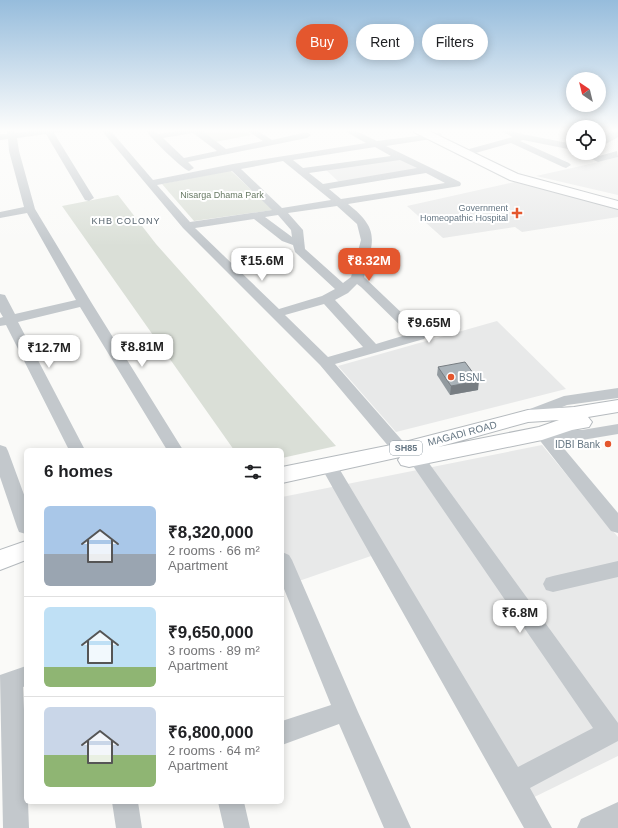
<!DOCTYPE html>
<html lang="en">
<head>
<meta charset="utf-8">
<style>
  body { margin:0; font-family:Helvetica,sans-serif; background:#f6f6f6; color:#202124; height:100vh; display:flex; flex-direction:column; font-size:15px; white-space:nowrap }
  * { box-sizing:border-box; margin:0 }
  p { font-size:13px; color:#757577 }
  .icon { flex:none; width:22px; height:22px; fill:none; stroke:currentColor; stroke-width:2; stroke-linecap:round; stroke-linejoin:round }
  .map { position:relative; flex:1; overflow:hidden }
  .panel { position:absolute; left:24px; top:448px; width:260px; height:356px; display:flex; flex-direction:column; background:#fff; border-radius:6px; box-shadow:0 2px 10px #0003 }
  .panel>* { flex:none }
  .hud { position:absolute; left:296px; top:24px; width:262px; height:36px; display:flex; gap:8px }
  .needle { width:26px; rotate:325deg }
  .fabs { position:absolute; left:566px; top:72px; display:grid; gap:8px }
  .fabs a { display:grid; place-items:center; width:40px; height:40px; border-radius:50%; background:#fff; box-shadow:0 2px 10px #0003; font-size:20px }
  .price { position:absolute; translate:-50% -34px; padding:0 9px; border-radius:8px; background:#fff; color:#222; font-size:13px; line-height:26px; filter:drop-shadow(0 1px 2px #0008) }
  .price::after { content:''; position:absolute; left:50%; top:24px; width:12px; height:9px; margin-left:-6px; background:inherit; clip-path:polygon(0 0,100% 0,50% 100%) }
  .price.current { background:#e4572e; color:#fff }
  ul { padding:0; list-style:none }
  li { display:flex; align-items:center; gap:12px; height:100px; padding:0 20px }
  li+li { border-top:1px solid #e0e0e0 }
  li span { display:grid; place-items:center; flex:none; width:112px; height:80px; border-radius:6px; color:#555 }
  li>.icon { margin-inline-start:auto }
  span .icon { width:48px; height:48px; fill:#fffc; stroke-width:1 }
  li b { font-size:17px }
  h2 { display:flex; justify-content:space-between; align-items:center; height:48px; padding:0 20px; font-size:17px }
  .tag { padding:0 14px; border-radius:18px; background:#fff; box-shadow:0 2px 10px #0003; font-size:14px; line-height:36px }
  .tag.current { background:#e4572e; color:#fff }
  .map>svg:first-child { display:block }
  .built { fill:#e8e9e9 }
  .green { fill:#dadfd7 }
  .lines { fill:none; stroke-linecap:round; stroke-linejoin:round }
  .major-casing { stroke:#b5babe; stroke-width:2 }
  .minor { fill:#c3c8cc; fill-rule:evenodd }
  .major { fill:#fff; fill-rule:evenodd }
  .wall { fill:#929a9f }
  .shaded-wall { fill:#777d82 }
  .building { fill:#aab3b9; stroke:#777d82 }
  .poi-dot { fill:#e4572e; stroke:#fff; stroke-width:1.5 }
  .labels { text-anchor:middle; stroke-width:4; stroke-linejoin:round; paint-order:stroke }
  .far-park-label { font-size:9px; fill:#687a64; stroke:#fff }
  .far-poi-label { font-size:9px; fill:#657683; stroke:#fff; text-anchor:end }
  .far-neighbourhood-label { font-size:9px; letter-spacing:1px; fill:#57646e; stroke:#fff }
  .shield { fill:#fff; stroke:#939fa8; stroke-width:1 }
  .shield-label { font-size:9px; font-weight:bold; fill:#657683 }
  .poi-label { font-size:10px; fill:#657683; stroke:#fff; text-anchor:start }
  .street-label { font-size:10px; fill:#657683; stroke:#fff }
</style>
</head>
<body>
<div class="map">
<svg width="618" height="828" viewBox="0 0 618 828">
  <rect width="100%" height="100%" fill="#fafaf8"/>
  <path class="built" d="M618,157V195L536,176L590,164Z
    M398,158L419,169L340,183L325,169Z
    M515,182L618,208V217L522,232L515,227L443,238L407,206Z
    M497,321L566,389L396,432L338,366Z
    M542,445L618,537V756L516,806L371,556L296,582L282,549V497Z"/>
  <path class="green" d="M204,130H243L251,135L215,142L198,131Z
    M230,170L273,210L194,221L162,184Z
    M118,195L156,244L336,446L282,458V450H234L62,206Z"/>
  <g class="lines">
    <g class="major-casing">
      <path id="major" d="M413,130H427L518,174L618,201V209L510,180L414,132Z
        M618,400V412L588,417L592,422L589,427L572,430L542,440L409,467L401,465L398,460L400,457L282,483V467L401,443L528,410L574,407ZM559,420L539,427L438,447L528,422Z
        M26,541V560L0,570V550Z"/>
    </g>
    <path class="minor" d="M7,130H15L16,133L37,130H63L62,132L54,133L94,198L89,201L85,200L46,134L17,138L19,151L35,209L91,302L183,450H167L80,307L18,322L85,450H69L6,325L0,326V318L3,317L0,312V294L5,295L15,314L76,300L27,213L0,218V212L24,207L9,151L8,139L0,140V134H7Z
      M101,130H110L153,180L233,164L366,143L343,130H354L377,141L441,133L442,135L438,138L386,146L460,182L461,184L460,186L348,204C381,230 373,241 364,277L426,336L424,339L335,364L407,446L409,450L407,454L401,456L395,454L320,365L183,228ZM375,147L391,156L303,168L293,160ZM400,160L417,168L323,184L309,173ZM283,161L331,200L282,208L241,169ZM232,171L272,210L190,222L157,185ZM426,173L445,183L341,199L329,189ZM337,206L357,224L361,240L351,277L343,283L305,249L303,230L288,213ZM278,215L291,230L292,237L265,217ZM254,219L282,241L293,245L295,252L335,289L322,296L279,309L195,228ZM357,284L361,287L409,334L376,344L335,300L348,293ZM324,304L363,347L328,357L285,315Z
      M145,130H154L158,134L182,130H201L226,149L263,141L246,130H256L272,140L307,132L311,135L307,138L188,162L194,168L189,171C182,169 150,137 145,130ZM193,133L217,151L184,158L163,138Z
      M498,130H510L522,134L573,144V150L523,140L520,141L569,163L571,165L566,168L563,167L511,143L472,154L469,153L467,151L469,149L513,137Z
      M618,131V137L599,148V141L609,133Z
      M617,151L618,157L598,162L579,153H592L599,156Z
      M618,388V398L567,405L528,421L522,420L520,416L522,412L564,396Z
      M618,424V434L582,440L556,439L618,513V533L611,531L534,433L536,429L542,428L582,430Z
      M0,445L6,447L8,451L26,500V534L19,532L17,527L0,477Z
      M417,453L423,455L618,723V741L530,788L552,828H524L325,474L328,470L334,468L340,470L518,767L593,728L411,463L408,459L411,455Z
      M282,552L289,555L292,560L358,712L411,828H384L339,724L282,745V721L331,705L282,584Z
      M618,561V577L553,592L546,590L543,584L546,578L553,576Z
      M26,666V686L23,687L26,756V802H28L29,828H3L0,675Z
      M112,802H138L142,828H116Z
      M218,802H244L250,828H224Z
      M618,802V828H577L581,819Z"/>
    <use href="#major" class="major"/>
  </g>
  <path class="wall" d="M438,367L478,390L450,395L437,375Z"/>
  <path class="shaded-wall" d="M479,381L478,390L450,395L451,386Z"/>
  <path class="building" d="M465,362L479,381L451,386L438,367Z"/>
  <linearGradient id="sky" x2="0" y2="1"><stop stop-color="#96bcdc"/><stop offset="0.53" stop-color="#fdfdfc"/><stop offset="1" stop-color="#fdfdfc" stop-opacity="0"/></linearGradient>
  <rect width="618" height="246" fill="url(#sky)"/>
  <g class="poi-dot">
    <path d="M515 207h4v4h4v4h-4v4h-4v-4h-4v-4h4z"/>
    <circle cx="451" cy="377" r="4"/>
    <circle cx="608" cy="444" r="4"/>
  </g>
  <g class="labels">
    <g class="far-park-label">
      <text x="222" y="198">Nisarga Dhama Park</text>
    </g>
    <g class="far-poi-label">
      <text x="508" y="211">Government<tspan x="508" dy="10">Homeopathic Hospital</tspan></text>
    </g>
    <g class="far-neighbourhood-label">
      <text x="126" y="224">KHB COLONY</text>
    </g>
    <rect class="shield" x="390" y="441" width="32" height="14" rx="3"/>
    <g class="shield-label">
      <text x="406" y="451">SH85</text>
    </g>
    <g class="poi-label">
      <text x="459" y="381">BSNL</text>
      <text x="600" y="448" text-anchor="end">IDBI Bank</text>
    </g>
    <g class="street-label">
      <text transform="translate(462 433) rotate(-15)" y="4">MAGADI ROAD</text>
    </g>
  </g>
</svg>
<div class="fabs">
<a><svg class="needle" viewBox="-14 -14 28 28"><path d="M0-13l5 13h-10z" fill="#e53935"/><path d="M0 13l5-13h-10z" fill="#757577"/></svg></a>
<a><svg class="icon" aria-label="locate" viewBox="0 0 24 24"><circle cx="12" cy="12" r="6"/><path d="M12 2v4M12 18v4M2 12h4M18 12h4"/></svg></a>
</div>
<b class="price" style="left:262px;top:282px">₹15.6M</b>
<b class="price current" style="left:369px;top:282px">₹8.32M</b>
<b class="price" style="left:429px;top:344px">₹9.65M</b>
<b class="price" style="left:142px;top:368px">₹8.81M</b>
<b class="price" style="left:49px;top:369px">₹12.7M</b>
<b class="price" style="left:520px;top:634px">₹6.8M</b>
<div class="hud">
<a class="tag current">Buy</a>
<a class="tag">Rent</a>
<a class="tag">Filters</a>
</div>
<section class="panel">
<h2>6 homes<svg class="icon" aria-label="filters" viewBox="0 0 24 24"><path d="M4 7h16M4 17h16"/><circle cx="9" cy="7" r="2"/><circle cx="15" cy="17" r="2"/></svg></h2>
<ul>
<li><span style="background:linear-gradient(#a9c7e8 60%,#9aa5b1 0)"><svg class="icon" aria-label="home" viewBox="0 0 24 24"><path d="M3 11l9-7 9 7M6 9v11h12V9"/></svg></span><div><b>₹8,320,000</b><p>2 rooms · 66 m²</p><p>Apartment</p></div></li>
<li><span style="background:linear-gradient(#bfe0f5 75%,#8fb573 0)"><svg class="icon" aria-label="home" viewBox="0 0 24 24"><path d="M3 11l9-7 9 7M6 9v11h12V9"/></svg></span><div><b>₹9,650,000</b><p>3 rooms · 89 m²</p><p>Apartment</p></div></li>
<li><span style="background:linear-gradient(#c9d6e8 60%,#8fb573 0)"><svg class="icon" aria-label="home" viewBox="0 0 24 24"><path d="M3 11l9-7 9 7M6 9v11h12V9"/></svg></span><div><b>₹6,800,000</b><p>2 rooms · 64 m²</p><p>Apartment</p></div></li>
</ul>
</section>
</div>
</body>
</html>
